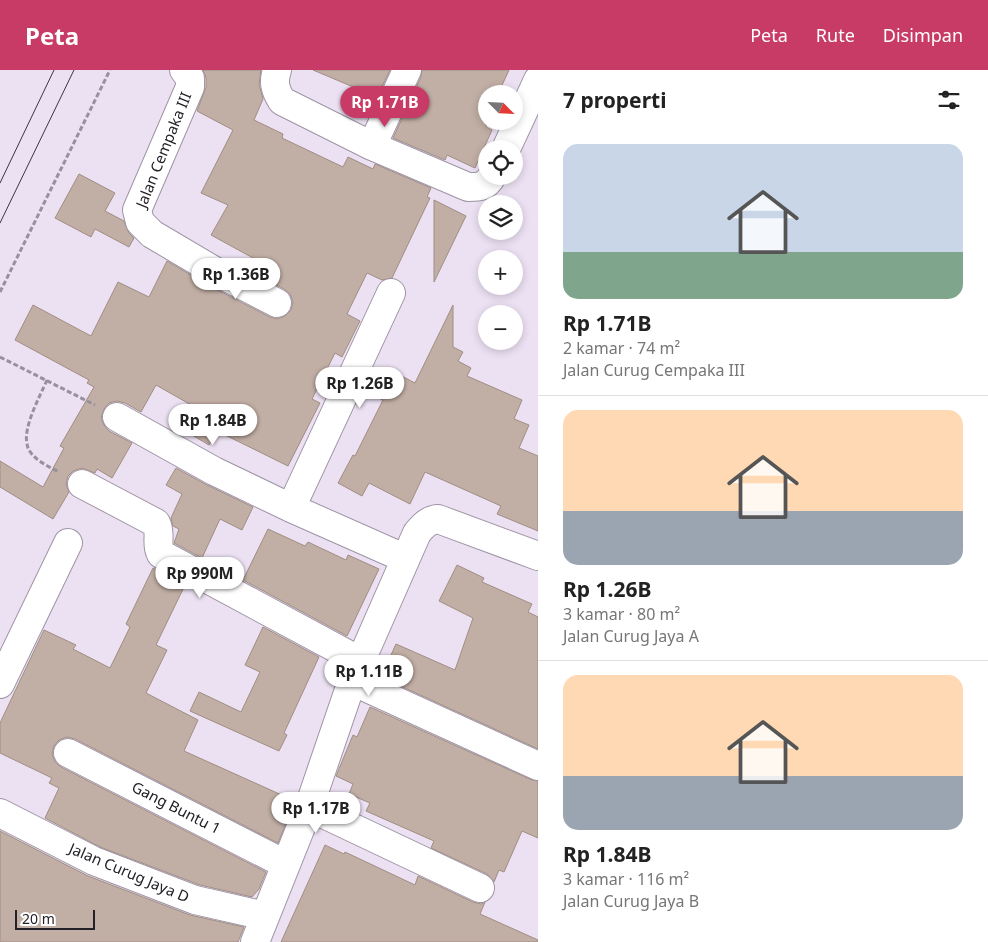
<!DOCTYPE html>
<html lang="id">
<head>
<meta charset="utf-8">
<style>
  body { margin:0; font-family:"Noto Sans",sans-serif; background:#f6f6f6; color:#222; height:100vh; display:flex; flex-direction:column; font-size:19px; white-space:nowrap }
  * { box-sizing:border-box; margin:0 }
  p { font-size:16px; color:#767676 }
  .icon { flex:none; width:28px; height:28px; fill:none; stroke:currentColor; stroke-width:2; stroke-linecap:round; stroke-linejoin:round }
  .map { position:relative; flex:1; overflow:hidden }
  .details { display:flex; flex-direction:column; background:#fff; width:450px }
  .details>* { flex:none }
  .needle { width:32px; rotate:114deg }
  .buttons { position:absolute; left:478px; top:15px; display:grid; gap:10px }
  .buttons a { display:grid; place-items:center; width:45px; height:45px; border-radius:50%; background:#fff; box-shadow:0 2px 8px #0003; font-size:25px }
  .scale { position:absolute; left:15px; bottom:12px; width:80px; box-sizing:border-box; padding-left:5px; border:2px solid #242027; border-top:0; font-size:14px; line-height:18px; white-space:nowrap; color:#242027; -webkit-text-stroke:4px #fff; paint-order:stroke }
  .price { position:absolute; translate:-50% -42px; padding:0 11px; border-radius:18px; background:#fff; color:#222; font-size:16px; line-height:32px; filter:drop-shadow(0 1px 2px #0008) }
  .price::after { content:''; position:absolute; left:50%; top:30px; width:15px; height:11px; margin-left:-8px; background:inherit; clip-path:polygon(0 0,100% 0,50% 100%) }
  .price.on { background:#c83b67; color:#fff }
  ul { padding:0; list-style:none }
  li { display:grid; align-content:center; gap:10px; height:265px; padding:0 25px }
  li+li { border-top:1px solid #e0e0e0 }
  li span { display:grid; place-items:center; height:155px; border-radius:15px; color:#555 }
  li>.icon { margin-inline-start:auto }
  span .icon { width:90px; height:90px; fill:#fffc; stroke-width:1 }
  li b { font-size:21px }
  h2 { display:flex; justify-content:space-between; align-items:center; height:60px; padding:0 25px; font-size:21px }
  header { display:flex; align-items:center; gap:30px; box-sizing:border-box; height:70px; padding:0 25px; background:#c83b67; color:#fff }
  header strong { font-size:24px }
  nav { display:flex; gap:28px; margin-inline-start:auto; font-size:18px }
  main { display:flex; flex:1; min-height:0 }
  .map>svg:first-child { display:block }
  .building { fill:#c1aea4; stroke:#a08d83 }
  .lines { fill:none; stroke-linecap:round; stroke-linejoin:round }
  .street-casing { stroke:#9e94a4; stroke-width:30 }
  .path { stroke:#98909d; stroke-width:3; stroke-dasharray:5 2.5; stroke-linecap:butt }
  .street { stroke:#fff; stroke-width:28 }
  .tram { stroke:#3a353d; stroke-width:1 }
  .labels { text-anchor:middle; stroke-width:4; stroke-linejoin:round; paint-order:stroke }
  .street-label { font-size:15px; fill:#242027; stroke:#fff }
</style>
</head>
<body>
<header>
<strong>Peta</strong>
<nav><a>Peta</a><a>Rute</a><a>Disimpan</a></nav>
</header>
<main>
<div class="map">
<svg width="538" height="872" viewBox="0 0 538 872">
  <rect width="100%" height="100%" fill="#ece1f3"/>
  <path class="building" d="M203,0H261L259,14L263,29L254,50L283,64L282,68L343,97L348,87L373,99L375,94L431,118L427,127L430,128L392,208L382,210L367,203L347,244L360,251L342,287L335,283L312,329L320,333L288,396L217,361L209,375L187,362L200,340L156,315L141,342L125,333L117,331L109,333L104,339L101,348L104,355L109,361L132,373L112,408L97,399L95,403L82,398L73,401L68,406L66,414L69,422L53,449L0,417V391L43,417L64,378L60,376L94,317L87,313L89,310L15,270L33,235L91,266L118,212L149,227L167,191L206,214L270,247L277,249L285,246L291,240L293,232L290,224L284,219L258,205L264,194L211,165L228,135L201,123L233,60L197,41L206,17V8Z
    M313,0H390L377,27Z
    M422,0H509L498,24H486V57L492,60L475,98L447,85L445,90L393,68L421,7Z
    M79,104L115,123L105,141L124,151L129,163L134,168L129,177L95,159L91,167L55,148Z
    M434,130L466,146L434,212Z
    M453,235V277L463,282L458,291L471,298L467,306L522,330L514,349L529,355L519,378L538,386V461L497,444L501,436L425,402L410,434L369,413L362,426L338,413L353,385L355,386L383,330L372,325L386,298L415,313Z
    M176,398L207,415L253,437L242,460L220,449L202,488L174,473L179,459L173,456L171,448L182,424L166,415Z
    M268,459L305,476L308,472L346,490L348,485L379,499L347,566L243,510Z
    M457,495L484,508L482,512L532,534L528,542L538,547V679L381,607L396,574L455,600L473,548L439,531Z
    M153,498L185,515L156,575L167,580L146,623L198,650L184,681L295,731L278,773L75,669L67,667L59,670L54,676L52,684L55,692L61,697L266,802L259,819L252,827L200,815L100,777L45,748L59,718L49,713L52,708L0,683V653L44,560L76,575L73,579L110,598L130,557L126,554Z
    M263,557L319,587L284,663L287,665L279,681L190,641L199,622L241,642L260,602L245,595Z
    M370,637L532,710L538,711V768L522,761L504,802L499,800L494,812L487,804L431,778L434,771L366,741L370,733L349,724L353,714L336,706L353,665L357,667Z
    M0,761L88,806L190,845L244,857L238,872H0Z
    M325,775L344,784L345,782L415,815L418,806L473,832L481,834L485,832L480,844L538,870V872H281Z"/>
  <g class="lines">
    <g class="street-casing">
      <path id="street" d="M184,0L190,8V17L137,140L140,152L152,164L213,200L277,233
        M277,0C273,12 275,20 282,31L372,76L468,117C479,117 486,117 492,106
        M372,76L407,0
        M506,79L538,10
        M117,347L214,401L291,438L404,488
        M82,414L156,453C162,464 155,474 161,484L360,591
        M291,438L391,223
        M352,611L538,696
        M0,614L68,473
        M68,683L285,794
        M309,737L480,818
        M0,743L94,791L195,830L265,846
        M255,872L309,737L352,611L417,463C423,456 428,450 438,449L538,486"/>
    </g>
    <path class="path" d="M0,222L110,0
      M0,287L95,335
      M47,310C40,326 23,357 27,374C29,388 48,396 59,402"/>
    <use href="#street" class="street"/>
    <path class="tram" d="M0,113L54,0
      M0,153L74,0"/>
  </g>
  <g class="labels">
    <g class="street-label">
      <text transform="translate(164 80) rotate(-68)" y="5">Jalan Cempaka III</text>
      <text transform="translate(176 738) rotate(27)" y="5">Gang Buntu 1</text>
      <text transform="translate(129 803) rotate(23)" y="5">Jalan Curug Jaya D</text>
    </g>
  </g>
</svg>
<div class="buttons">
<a><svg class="needle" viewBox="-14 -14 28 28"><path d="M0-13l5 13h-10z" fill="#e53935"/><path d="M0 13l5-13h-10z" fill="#767676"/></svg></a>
<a><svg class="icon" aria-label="locate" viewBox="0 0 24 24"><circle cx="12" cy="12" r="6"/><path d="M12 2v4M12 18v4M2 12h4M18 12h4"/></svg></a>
<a><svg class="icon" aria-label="layers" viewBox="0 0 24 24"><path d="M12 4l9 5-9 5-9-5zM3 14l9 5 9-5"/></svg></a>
<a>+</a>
<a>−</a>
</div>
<div class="scale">20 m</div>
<b class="price on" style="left:385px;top:58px">Rp 1.71B</b>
<b class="price" style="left:236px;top:230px">Rp 1.36B</b>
<b class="price" style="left:360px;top:339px">Rp 1.26B</b>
<b class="price" style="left:213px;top:376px">Rp 1.84B</b>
<b class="price" style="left:200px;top:529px">Rp 990M</b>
<b class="price" style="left:369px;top:627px">Rp 1.11B</b>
<b class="price" style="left:316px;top:764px">Rp 1.17B</b>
</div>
<section class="details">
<h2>7 properti<svg class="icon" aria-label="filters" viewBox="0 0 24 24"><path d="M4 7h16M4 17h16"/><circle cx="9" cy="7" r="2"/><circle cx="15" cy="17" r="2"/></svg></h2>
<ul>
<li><span style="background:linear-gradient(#c9d6e8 70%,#7fa58c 0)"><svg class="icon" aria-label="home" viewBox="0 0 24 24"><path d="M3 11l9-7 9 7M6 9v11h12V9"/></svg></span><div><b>Rp 1.71B</b><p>2 kamar · 74 m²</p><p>Jalan Curug Cempaka III</p></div></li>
<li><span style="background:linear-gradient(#ffd9b3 65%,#9aa5b1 0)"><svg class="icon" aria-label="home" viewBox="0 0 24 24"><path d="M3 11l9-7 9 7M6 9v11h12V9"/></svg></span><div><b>Rp 1.26B</b><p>3 kamar · 80 m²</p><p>Jalan Curug Jaya A</p></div></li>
<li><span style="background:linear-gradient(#ffd9b3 65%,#9aa5b1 0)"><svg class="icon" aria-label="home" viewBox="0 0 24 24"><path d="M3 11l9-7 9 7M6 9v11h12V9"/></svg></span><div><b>Rp 1.84B</b><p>3 kamar · 116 m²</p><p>Jalan Curug Jaya B</p></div></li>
</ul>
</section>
</main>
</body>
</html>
